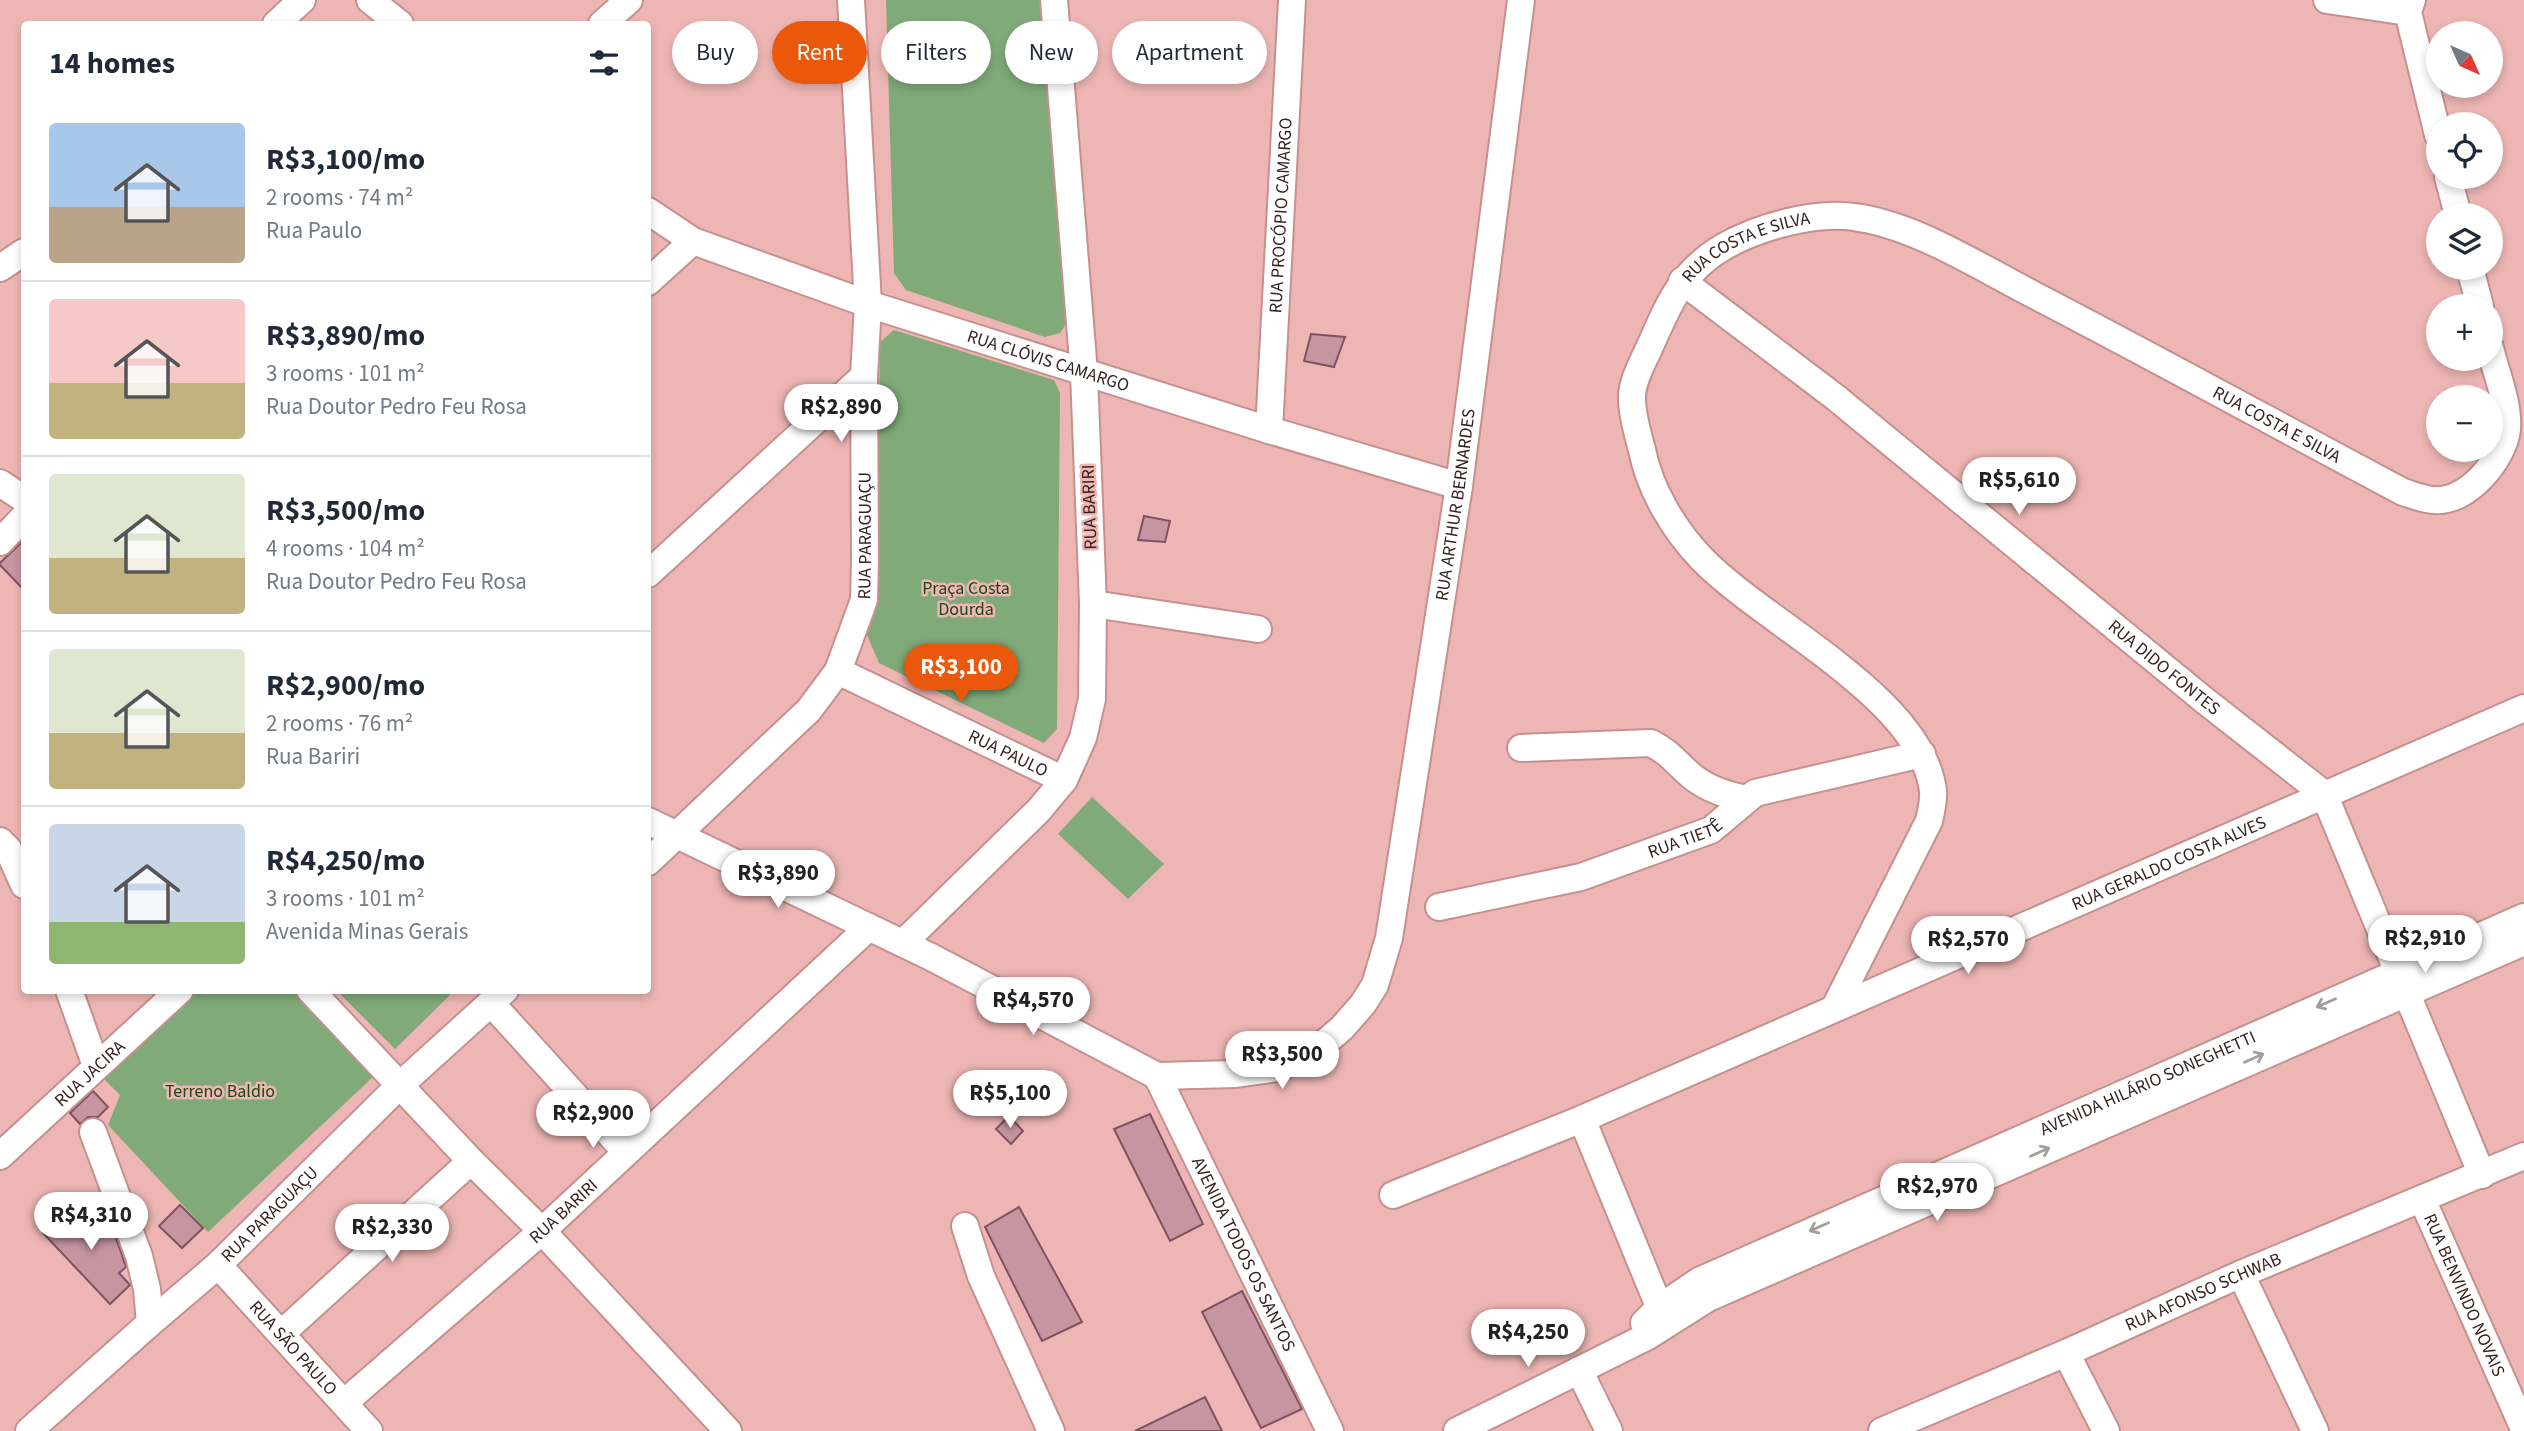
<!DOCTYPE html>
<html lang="en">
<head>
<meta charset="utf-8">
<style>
  body { margin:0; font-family:"Source Sans 3",sans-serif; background:#f2f2f3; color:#1f2937; height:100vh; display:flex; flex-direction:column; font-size:26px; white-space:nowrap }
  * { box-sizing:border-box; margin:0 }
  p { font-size:23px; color:#747a83 }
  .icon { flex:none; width:38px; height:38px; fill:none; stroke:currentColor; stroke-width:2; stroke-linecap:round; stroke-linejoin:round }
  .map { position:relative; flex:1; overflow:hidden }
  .sheet { position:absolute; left:21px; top:21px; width:630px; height:973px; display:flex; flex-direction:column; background:#fff; border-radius:7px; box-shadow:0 4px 10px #0003 }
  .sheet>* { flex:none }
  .guide { position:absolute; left:672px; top:21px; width:665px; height:63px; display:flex; gap:14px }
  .needle { width:46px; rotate:135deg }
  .buttons { position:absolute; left:2426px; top:21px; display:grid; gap:14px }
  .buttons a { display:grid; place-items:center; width:77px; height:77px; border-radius:50%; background:#fff; box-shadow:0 4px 10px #0003; font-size:35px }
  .price { position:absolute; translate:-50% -60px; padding:0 16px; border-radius:24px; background:#fff; color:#222; font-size:23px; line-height:46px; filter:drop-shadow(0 2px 4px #0008) }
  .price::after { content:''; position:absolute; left:50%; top:42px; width:21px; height:16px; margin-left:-10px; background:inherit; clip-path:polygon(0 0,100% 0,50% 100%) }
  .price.on { background:#ea580c; color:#fff }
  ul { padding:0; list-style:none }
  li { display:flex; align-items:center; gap:21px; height:175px; padding:0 28px }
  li+li { border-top:2px solid #e0e1e3 }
  li span { display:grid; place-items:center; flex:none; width:196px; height:140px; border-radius:7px; color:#555 }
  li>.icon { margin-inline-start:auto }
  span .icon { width:84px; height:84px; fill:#fffc; stroke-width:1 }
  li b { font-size:30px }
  h2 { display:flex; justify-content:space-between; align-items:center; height:84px; padding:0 28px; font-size:30px }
  .tag { padding:0 24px; border-radius:32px; background:#fff; box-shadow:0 4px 10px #0003; font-size:24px; line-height:63px }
  .tag.on { background:#ea580c; color:#fff }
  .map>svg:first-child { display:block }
  .green { fill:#80aa7a }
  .building { fill:#c794a2; stroke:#80525f; stroke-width:2 }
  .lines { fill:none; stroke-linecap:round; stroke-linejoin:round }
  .minor-casing { stroke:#c5908e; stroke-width:30 }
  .minor { stroke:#fff; stroke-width:26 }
  .oneway { stroke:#a59c9c }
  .labels { text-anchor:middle; stroke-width:5; stroke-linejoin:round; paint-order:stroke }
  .street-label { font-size:18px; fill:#372222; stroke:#edb6b4 }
  .park-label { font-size:18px; fill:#194a12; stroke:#edb6b4 }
</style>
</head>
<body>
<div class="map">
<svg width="2524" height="1431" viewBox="0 0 2524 1431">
  <rect width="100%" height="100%" fill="#edb6b4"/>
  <path class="green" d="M886,0H1058L1071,316L1060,333L1045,337L906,290L894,273Z
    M894,330L1054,380L1060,393L1057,729L1044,743L879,663L867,635L877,570L880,342Z
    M1092,797L1164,864L1128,899L1058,834Z
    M293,990L374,1076L208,1232L108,1125L120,1095L99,1074L190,991Z
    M337,991H454L395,1049Z"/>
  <path class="building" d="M1311,334L1345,337L1334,367L1304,361Z
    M1144,516L1170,521L1165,542L1138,540Z
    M24,540V590L0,565V563Z
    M93,1091L108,1107L98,1117H88L80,1124L70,1113Z
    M1150,1114L1203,1224L1170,1241L1114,1129Z
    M1009,1116L1023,1131L1011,1144L996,1129Z
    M180,1205L203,1228L182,1248L159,1226Z
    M1019,1207L1082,1322L1042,1341L985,1227Z
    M69,1208L77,1217L83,1211L88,1217L92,1213L116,1238L126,1267L119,1273L130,1285L110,1304L43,1233Z
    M1242,1291L1302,1409L1261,1428L1202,1312Z
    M1205,1397L1222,1431H1135Z"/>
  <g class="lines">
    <g class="minor-casing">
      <g id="minor">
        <path d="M370,0L400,24"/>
        <path d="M2327,0L2408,12"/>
        <path d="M2412,0L2408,12L2438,135"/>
        <path d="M276,24L302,0"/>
        <path d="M602,24L629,0"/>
        <path d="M2448,177L2458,215"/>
        <path id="s1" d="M648,211L693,241L868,304L1269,430L1459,486"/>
        <path d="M0,268L24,252"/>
        <path d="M2470,268L2480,306"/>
        <path id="s2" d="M1682,281L1835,397L2204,700L2324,794L2482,1175"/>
        <path d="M648,282L693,241"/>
        <path id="s3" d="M1269,430L1292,0"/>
        <path d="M0,483L24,499"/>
        <path d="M0,542L24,517"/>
        <path d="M648,574L864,376"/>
        <path d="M1093,604L1258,629"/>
        <path id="s4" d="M838,671L1064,780"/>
        <path d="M1521,748L1651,743C1668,752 1672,758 1686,771C1702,787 1725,795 1747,799"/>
        <path id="s5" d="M648,821L931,957L1157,1076L1236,1074L1278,1068L1314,1052L1342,1028L1363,1004L1375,985L1389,938L1459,486L1521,0"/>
        <path d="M0,841L8,849L24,885"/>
        <path id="s6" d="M648,862L809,710L838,671L864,600L865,561L864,376L868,304L851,0"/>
        <path id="s7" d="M1439,907L1581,877L1711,830L1755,793L1922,754"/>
        <path d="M903,943L1039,810L1064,780L1083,738L1092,699L1093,604L1084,373L1054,0"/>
        <path d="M69,990L96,1066"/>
        <path d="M310,990L471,1161L542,1231L728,1431"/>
        <path d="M491,1003L626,1152"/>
        <path id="s8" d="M1834,1009L1929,821C1931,812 1934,800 1933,791C1922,698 1765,624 1702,559C1674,530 1650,490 1642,450C1638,434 1632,416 1632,399C1631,382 1644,360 1651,344C1670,301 1683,270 1725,246C1759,227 1815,211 1854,217C1916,225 1981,268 2036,296C2159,360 2281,427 2403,492C2413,495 2424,500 2435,500C2467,503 2504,459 2507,429C2509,403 2496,373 2490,348"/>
        <path id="s9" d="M1157,1076L1330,1431"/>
        <path d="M1582,1119L1665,1321"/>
        <path d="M93,1132L139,1256L147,1289L150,1323"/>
        <path id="s10" d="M0,1156L180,990"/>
        <path id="s11" d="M1393,1195L1582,1119L2524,708"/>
        <path id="s12" d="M2422,1199L2524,1429"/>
        <path d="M965,1226L981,1276L1051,1431"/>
        <path id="s13" d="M218,1265L369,1431"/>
        <path d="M2241,1274L2315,1431"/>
        <path id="s14" d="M1644,1323L1659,1308L1699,1281L2524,917"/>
        <path d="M282,1333L471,1161"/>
        <path d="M2066,1353L2106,1431"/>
        <path d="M1579,1370L1609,1431"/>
        <path id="s15" d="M345,1402L542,1231L869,927"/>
        <path id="s16" d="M29,1431L150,1323L218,1265L399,1086L505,990"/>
        <path d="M1457,1431L1648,1336L1708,1298L2524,942"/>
        <path id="s17" d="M1882,1431L2066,1353L2241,1274L2524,1156"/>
      </g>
    </g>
    <use href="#minor" class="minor"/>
  </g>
  <defs><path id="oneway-shaft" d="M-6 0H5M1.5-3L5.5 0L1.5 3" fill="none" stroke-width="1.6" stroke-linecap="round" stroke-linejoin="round" transform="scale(1.75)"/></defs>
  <g class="oneway">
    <use href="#oneway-shaft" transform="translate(2326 1003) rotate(156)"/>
    <use href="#oneway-shaft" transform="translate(2254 1058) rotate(-24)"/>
    <use href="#oneway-shaft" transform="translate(2040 1152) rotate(-24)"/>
    <use href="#oneway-shaft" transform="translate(1819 1227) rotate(156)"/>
  </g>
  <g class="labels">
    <g class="street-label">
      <text dy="6" stroke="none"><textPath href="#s3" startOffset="215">RUA PROCÓPIO CAMARGO</textPath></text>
      <text dy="6" stroke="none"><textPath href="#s8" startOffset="956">RUA COSTA E SILVA</textPath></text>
      <text dy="6" stroke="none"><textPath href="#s1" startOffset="429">RUA CLÓVIS CAMARGO</textPath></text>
      <text dy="6" stroke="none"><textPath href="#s8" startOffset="1544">RUA COSTA E SILVA</textPath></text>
      <text dy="6" stroke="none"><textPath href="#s5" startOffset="1309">RUA ARTHUR BERNARDES</textPath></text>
      <text transform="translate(1089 507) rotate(-92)" y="6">RUA BARIRI</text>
      <text dy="6" stroke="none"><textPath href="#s6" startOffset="410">RUA PARAGUAÇU</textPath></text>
      <text dy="6" stroke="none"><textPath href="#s2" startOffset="618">RUA DIDO FONTES</textPath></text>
      <text dy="6" stroke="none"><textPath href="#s4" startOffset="189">RUA PAULO</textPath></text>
      <text dy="6" stroke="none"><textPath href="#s7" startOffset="256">RUA TIETÊ</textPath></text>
      <text dy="6" stroke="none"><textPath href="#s11" startOffset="844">RUA GERALDO COSTA ALVES</textPath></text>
      <text dy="6" stroke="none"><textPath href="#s10" startOffset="122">RUA JACIRA</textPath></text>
      <text dy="6" stroke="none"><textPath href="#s14" startOffset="560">AVENIDA HILÁRIO SONEGHETTI</textPath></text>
      <text dy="6" stroke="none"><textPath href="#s15" startOffset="290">RUA BARIRI</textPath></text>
      <text dy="6" stroke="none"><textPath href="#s16" startOffset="324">RUA PARAGUAÇU</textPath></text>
      <text dy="6" stroke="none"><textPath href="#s9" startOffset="198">AVENIDA TODOS OS SANTOS</textPath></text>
      <text dy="6" stroke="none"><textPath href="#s17" startOffset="350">RUA AFONSO SCHWAB</textPath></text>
      <text dy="6" stroke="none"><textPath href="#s12" startOffset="105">RUA BENVINDO NOVAIS</textPath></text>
      <text dy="6" stroke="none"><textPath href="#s13" startOffset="112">RUA SÃO PAULO</textPath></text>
    </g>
    <g class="park-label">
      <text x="966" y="594">Praça Costa<tspan x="966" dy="21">Dourda</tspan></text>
      <text x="220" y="1097">Terreno Baldio</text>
    </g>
  </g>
</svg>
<div class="buttons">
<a><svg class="needle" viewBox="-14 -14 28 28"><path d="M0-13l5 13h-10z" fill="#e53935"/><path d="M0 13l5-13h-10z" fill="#747a83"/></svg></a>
<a><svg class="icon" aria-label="locate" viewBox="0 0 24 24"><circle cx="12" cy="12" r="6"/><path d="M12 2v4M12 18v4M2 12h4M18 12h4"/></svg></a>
<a><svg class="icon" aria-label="layers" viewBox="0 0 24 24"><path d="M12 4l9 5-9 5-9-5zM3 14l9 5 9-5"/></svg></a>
<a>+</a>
<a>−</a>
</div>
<b class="price" style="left:841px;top:444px">R$2,890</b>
<b class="price" style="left:2019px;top:517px">R$5,610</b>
<b class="price on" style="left:961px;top:704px">R$3,100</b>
<b class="price" style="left:778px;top:910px">R$3,890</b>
<b class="price" style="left:2425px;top:975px">R$2,910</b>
<b class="price" style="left:1968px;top:976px">R$2,570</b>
<b class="price" style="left:1033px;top:1037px">R$4,570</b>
<b class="price" style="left:1282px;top:1091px">R$3,500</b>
<b class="price" style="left:1010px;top:1130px">R$5,100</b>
<b class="price" style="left:593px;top:1150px">R$2,900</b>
<b class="price" style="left:1937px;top:1223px">R$2,970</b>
<b class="price" style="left:91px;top:1252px">R$4,310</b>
<b class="price" style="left:392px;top:1264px">R$2,330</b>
<b class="price" style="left:1528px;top:1369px">R$4,250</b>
<div class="guide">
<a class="tag">Buy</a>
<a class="tag on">Rent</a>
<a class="tag">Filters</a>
<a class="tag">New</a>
<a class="tag">Apartment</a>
</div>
<section class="sheet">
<h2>14 homes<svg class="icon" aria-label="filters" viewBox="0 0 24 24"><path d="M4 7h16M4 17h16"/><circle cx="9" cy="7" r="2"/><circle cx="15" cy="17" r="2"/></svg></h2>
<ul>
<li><span style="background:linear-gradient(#a9c7e8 60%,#b9a48a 0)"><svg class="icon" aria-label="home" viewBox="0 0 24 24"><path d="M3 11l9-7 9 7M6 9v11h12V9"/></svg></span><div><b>R$3,100/mo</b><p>2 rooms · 74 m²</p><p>Rua Paulo</p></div></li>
<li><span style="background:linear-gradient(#f6c9c9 60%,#c2b280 0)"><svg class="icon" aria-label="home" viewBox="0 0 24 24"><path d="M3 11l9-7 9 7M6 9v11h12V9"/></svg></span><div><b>R$3,890/mo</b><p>3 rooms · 101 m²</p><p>Rua Doutor Pedro Feu Rosa</p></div></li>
<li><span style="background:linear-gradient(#dfe7d0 60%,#c2b280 0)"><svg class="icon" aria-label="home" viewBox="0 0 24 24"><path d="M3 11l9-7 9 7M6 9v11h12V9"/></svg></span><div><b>R$3,500/mo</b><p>4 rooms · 104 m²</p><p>Rua Doutor Pedro Feu Rosa</p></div></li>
<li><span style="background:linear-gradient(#dfe7d0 60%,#c2b280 0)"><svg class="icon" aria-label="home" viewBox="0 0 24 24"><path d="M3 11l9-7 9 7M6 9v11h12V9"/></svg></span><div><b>R$2,900/mo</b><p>2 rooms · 76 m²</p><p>Rua Bariri</p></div></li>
<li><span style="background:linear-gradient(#c9d6e8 70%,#8fb573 0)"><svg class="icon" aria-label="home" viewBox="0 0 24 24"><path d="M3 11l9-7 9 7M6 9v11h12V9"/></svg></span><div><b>R$4,250/mo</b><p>3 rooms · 101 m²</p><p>Avenida Minas Gerais</p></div></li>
</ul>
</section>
</div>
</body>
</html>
